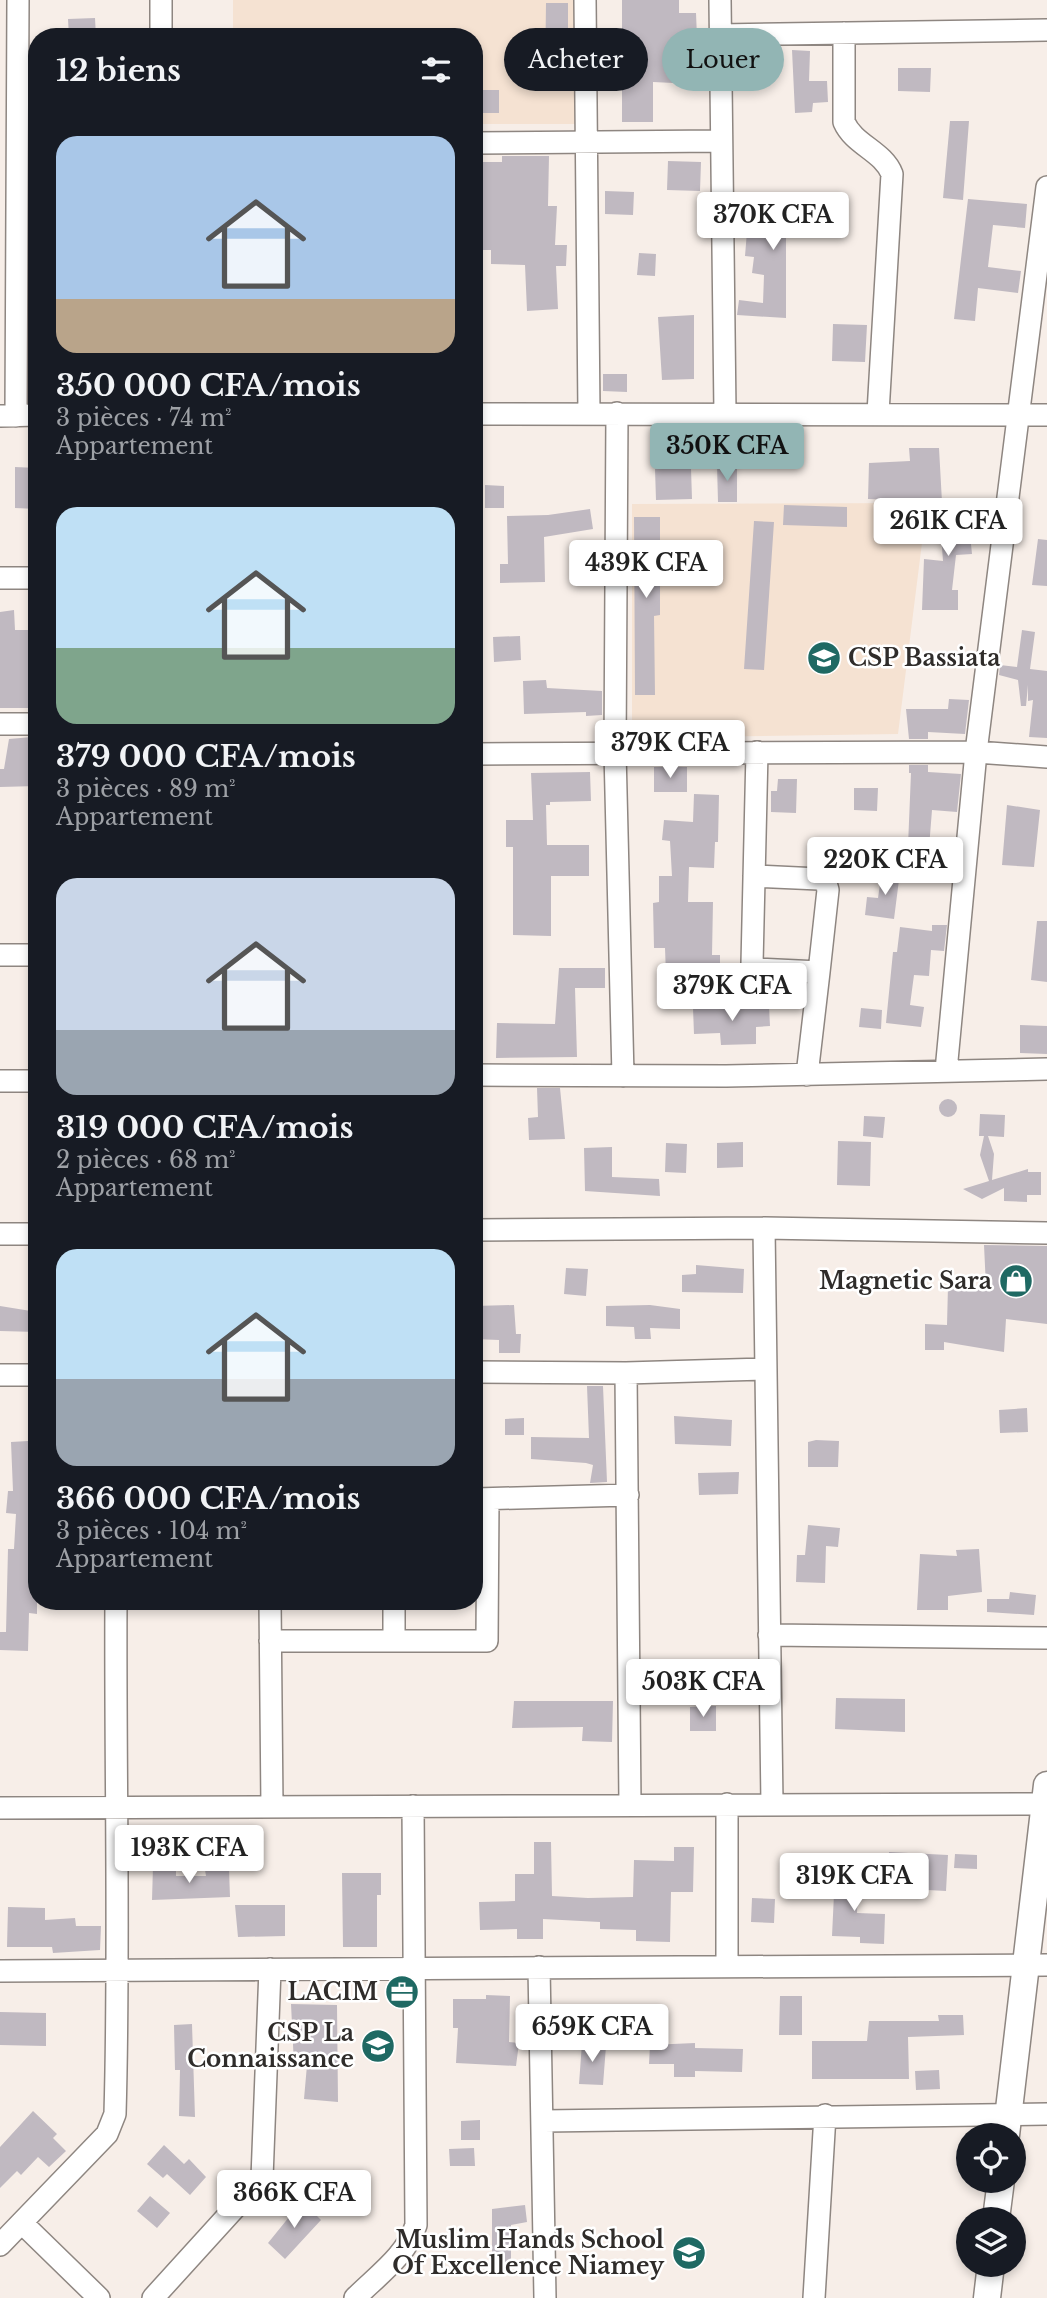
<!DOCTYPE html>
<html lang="fr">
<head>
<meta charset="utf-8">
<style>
  body { margin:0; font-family:"Libre Baskerville",serif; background:#20242c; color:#f1f3f6; height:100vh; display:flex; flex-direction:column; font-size:26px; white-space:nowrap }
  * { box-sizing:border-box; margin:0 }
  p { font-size:23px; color:#9ea1a6 }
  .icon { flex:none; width:38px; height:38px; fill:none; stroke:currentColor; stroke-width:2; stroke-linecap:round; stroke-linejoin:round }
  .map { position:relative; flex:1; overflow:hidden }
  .panel { position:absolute; left:28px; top:28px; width:455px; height:1582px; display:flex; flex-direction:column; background:#171b24; border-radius:28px; box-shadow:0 4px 10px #0003 }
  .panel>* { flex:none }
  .banner { position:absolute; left:504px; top:28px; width:438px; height:63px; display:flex; gap:14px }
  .buttons { position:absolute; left:956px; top:2123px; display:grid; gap:14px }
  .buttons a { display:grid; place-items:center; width:70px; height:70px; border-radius:50%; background:#171b24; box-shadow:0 4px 10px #0003; font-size:35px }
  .price { position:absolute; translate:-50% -60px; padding:0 16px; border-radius:7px; background:#fff; color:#222; font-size:23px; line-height:46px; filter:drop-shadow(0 2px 4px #0008) }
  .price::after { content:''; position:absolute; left:50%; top:42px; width:21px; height:16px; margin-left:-10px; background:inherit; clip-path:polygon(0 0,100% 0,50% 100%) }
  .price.active { background:#92b5b4; color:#111 }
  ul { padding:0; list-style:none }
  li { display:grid; align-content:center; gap:14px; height:371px; padding:0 28px }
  li span { display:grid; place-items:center; height:217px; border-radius:21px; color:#555 }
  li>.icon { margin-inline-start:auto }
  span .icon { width:126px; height:126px; fill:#fffc; stroke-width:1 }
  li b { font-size:30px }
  h2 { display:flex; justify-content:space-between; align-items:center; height:84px; padding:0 28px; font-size:30px }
  .chip { padding:0 24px; border-radius:32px; background:#171b24; box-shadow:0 4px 10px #0003; font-size:24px; line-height:63px }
  .chip.active { background:#92b5b4; color:#111 }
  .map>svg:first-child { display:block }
  .education { fill:#f5e2d2 }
  .building { fill:#c0b9c1 }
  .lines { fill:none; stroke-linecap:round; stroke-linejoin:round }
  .minor-casing { stroke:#8e8681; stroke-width:24 }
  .tertiary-casing { stroke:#8e8681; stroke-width:29 }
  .minor { stroke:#fff; stroke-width:21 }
  .tertiary { stroke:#fff; stroke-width:26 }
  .labels { text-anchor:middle; stroke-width:5; stroke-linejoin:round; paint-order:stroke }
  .poi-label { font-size:23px; font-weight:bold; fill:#2f2c2a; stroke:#fff; text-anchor:end }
</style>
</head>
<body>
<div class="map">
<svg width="1047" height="2298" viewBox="0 0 1047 2298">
  <rect width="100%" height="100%" fill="#f7eee8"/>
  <path class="education" d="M233,0H575V124H474V37H233Z
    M927,503L898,734L632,738V504Z"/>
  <path class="building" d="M622,0H679V13H696L697,37L689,38L687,63L693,65L694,84L653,82V122H622Z
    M546,3H568V80H545Z
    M95,18L96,37H69L68,19Z
    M792,50L810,51L809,81H827L828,102L813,103L812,112L795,113Z
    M898,68H931L930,92L898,91Z
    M474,90H499V113H474Z
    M950,121H969L963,200L943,198Z
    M502,156H549L548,206H557L555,245H567L566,266H556L558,309L527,311L525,265L491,264V250H479L480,226H475V204L476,196H479V162H502Z
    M668,161L701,162L700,191L667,190Z
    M605,191L634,192L633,215L605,214Z
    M793,197H816L817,221L786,222V318L737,315L739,300L763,303L764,275L752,273L754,257L745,256L748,219L752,220L753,204H793Z
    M968,199L1027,204L1025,228L993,225L988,267L1021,271L1018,293L978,288L975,321L954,319Z
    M639,253L656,254L655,276L637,275Z
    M694,315V379L662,380L658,317Z
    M833,324L867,325L865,362L832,361Z
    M603,374H627V392L603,391Z
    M909,448H939L942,502L868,499L869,463L910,461Z
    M717,465H737V502H718Z
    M15,467L37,468V509L15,508Z
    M691,468L692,499L656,500L655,469Z
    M485,485L504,486V508H485Z
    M784,505L847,507V527L783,525Z
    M975,505L976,536L970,534L972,554L956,555L952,590H958V610H922L924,559L943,561L939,508Z
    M590,509L593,529L544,537L545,582L500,583V564H508L507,516L548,515Z
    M634,517H660V615L654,616L655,695H635Z
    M754,521L774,522L764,670L744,669Z
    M1038,539L1047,540V586L1032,585Z
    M14,610L15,630H37V708H0V612Z
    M1022,630L1035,632L1030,669L1047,671V738L1029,737L1033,700L1028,701V685L1026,706H1021L1018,680L999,675L1000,665L1017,667Z
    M520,636L521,660L494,662L493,637Z
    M546,680L547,688L602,691V715L586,716V712L524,714L523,681Z
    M949,699L969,700L965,734L928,732V739H909L906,709H948Z
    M32,737V752L37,753V786L0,787V769H4L9,739Z
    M909,765H928V772L961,774L957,812L932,810L929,848L940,849L939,871L907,870L911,773H909Z
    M654,767H687V792H654Z
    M590,772L591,801L550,802V805H546L547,845H589V876H551V936L513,935V847H506V820H533L531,773Z
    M778,779H797L796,813L771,812V791H777Z
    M854,788H878L877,811L854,810Z
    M694,794L719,795L718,842H715L714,868L689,867L688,902H713L712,955H720V977L666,975L665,948H654L653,903L659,902V876H672L670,841L662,840L664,820L693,822Z
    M1007,805L1040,810L1034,867L1002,865Z
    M882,870L900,872L894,919L865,915L867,897L878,898Z
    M1037,921H1047V982L1031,980Z
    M932,925H947L944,951L931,950L929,976L914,975L910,1005L924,1007L921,1027L886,1023L893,952H897L900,927L932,931Z
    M559,968H605V988H575L577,1057L496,1058L497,1023L555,1024Z
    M769,1006L770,1026L756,1027V1044L721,1045L720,1033L694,1034L693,1008L747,1009L746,1007Z
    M861,1008L882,1010L881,1029L859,1027Z
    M1020,1025L1047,1026V1054L1020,1053Z
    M537,1088H560L565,1139L529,1140L528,1118L538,1117Z
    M939 1108a9 9 0 1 1 18 0a9 9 0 1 1-18 0Z
    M980,1114L1005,1115L1004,1137L988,1136L994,1154L992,1180L1028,1169V1172H1041V1195H1027V1202L1004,1201V1188L982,1199L963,1189L989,1181L980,1155L984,1136H979Z
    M864,1116L885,1117L883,1138L863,1136Z
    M838,1141L871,1142L870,1186L837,1185Z
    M743,1142V1167L717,1168V1143Z
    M666,1143L687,1144L686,1173L665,1172Z
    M612,1147V1177L659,1179L660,1196L585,1191L584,1148Z
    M984,1245L1047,1246V1324L1006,1319L1004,1352L944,1342V1350H925V1324L947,1325L948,1286L986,1287Z
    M696,1265L744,1269L743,1293L682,1292V1275L696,1274Z
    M566,1268L588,1269L586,1296L564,1294Z
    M514,1305L516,1334H521L520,1353H499V1340L474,1339V1306Z
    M650,1305L680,1309V1329L650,1328L651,1339H635L634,1327L606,1326V1306Z
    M0,1306L37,1312V1332L0,1331Z
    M587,1386H603L607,1482L590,1483L593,1465L586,1463L531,1459V1437L589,1438Z
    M1027,1408L1028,1432L1000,1433L999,1410Z
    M674,1416L732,1420L731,1446L675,1444Z
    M524,1418V1435H505V1419Z
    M816,1440L839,1441L838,1467H808V1442Z
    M28,1441L32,1510L37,1511V1614L29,1613L28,1651L0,1650V1632H6L8,1549H14L16,1514L6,1513L8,1491H13L11,1442Z
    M739,1472L738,1494L699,1495L698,1473Z
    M808,1525L840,1528L838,1547L826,1546L825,1583L796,1582L797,1555H805Z
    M979,1549L982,1592L948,1596V1610H917L920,1554L957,1556L956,1550Z
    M1010,1592L1036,1595L1034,1615L987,1612V1599H1009Z
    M836,1698L905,1699V1732L835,1729Z
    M514,1701H613L612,1742L582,1741L583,1727L512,1728Z
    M716,1706V1731H690V1707Z
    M534,1842H551L552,1896L588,1898L633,1897L634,1860L674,1861V1847H694L693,1892H671L670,1942L636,1941V1930L600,1929V1922L543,1919V1939H517V1929L480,1930L479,1902L515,1901V1874H534Z
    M889,1852L948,1855L946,1891L909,1889L908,1894L887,1892Z
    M955,1854L977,1855V1869L954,1868Z
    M153,1866L176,1867V1876H206L205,1870L229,1869L230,1897L152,1900Z
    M342,1873H381V1895H377V1947H343Z
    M835,1873L859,1874L857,1913L885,1914L884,1944L860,1943V1937L832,1936Z
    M752,1898L775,1899L774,1923L751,1922Z
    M235,1905H285V1936L238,1937Z
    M8,1907L45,1908V1920L75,1918L76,1926H101L100,1950L53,1953L52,1947H7Z
    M486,1995L510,1996L509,2042L519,2043L516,2066L456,2063L458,2028H453V1999H486Z
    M780,1996H802V2035H779Z
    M291,2004L337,2005L338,2102L304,2099L307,2065H294Z
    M0,2012L46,2013V2046L0,2045Z
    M938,2015H963L964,2035L908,2037L909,2079H812V2041H867L869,2021H939Z
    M192,2024L195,2117L179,2116L180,2070H175L174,2025Z
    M582,2043L606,2046L603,2085L579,2084Z
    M695,2043V2048L743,2049L742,2072L695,2071V2077H674V2064H649L650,2045Z
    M939,2070L940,2089L916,2090L915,2071Z
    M33,2111L57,2134L53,2138L66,2151L49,2167L38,2157L21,2175L17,2171L0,2188V2147Z
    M480,2120V2140H461V2121Z
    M164,2145L184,2164L189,2159L206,2177L190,2195L167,2174L163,2178L147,2164Z
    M474,2148L475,2166H450L449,2149Z
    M150,2196L170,2213L157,2228L137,2211Z
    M302,2201L321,2220L285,2259L268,2243Z
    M525,2205L527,2222L511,2225V2265H492V2209Z"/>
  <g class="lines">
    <g class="minor-casing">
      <path id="minor" d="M585,0L589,413
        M720,0L725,413
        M844,33V122C854,145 883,151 892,174L878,413
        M720,35L1047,30
        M161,37V0
        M474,143L720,141
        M617,413L615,752L623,1076
        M474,414L1047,415
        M0,416L37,415
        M16,416L18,0
        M0,578H37
        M0,724H37
        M757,752L752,964L758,969L819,972L807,1075
        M474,754L976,752L1047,757
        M754,876L819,879L826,883L828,890L819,972
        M0,955H37
        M946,1071L976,752L1047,187
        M474,1075L726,1076L1047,1069
        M0,1081H37
        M764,1228L772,1804
        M474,1230L764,1228L1047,1233
        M0,1234H37
        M474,1372L626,1373L766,1369
        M626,1373L630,1805
        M0,1375H37
        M476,1499L628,1495
        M270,1601L272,1807
        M394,1601V1641
        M769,1635L1047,1638
        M270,1641H487L488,1499
        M727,1804V1965
        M0,1808L1047,1804
        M539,1967L545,2298
        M0,1971L1047,1965
        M544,2121L1047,2114
        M22,2223L99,2298
        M0,2245L107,2134L115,2114C120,1943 115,1772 116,1601
        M153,2298L262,2178L270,1969
        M355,2298C377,2276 407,2255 416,2225L413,1806
        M814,2298L825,2115"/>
    </g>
    <g class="tertiary-casing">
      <path id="tertiary" d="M1006,2135L1047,1785
        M996,2219L1001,2180
        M987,2298L991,2264"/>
    </g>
    <use href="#minor" class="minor"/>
    <use href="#tertiary" class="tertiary"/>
  </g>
  <defs>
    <g id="school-disc" transform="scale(1.75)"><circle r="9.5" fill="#1f6963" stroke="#fff"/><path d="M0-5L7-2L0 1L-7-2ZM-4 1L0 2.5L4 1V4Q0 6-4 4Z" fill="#fff"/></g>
    <g id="shop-disc" transform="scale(1.75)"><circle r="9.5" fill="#1f6963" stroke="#fff"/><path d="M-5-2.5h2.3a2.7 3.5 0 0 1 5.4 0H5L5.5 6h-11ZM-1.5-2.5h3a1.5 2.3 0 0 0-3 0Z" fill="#fff"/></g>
    <g id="office-disc" transform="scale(1.75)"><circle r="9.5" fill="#1f6963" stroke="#fff"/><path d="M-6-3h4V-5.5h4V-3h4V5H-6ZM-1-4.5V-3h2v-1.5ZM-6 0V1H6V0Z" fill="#fff"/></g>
  </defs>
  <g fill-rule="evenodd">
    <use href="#school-disc" x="824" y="658"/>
    <use href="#shop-disc" x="1016" y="1281"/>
    <use href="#office-disc" x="402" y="1992"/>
    <use href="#school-disc" x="378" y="2046"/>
    <use href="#school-disc" x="689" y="2253"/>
  </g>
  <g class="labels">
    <g class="poi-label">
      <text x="848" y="666" text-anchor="start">CSP Bassiata</text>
      <text x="992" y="1289">Magnetic Sara</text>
      <text x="378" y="2000">LACIM</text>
      <text x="354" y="2041">CSP La<tspan x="354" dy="26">Connaissance</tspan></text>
      <text x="664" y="2248">Muslim Hands School<tspan x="664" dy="26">Of Excellence Niamey</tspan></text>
    </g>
  </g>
</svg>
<div class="buttons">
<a><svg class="icon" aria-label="locate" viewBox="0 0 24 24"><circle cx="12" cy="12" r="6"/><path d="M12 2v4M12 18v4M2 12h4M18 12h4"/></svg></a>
<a><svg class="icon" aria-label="layers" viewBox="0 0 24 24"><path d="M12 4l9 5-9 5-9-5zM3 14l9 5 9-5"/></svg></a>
</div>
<b class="price" style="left:773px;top:252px">370K CFA</b>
<b class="price active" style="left:727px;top:483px">350K CFA</b>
<b class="price" style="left:948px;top:558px">261K CFA</b>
<b class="price" style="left:646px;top:600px">439K CFA</b>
<b class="price" style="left:670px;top:780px">379K CFA</b>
<b class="price" style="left:885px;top:897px">220K CFA</b>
<b class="price" style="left:732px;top:1023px">379K CFA</b>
<b class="price" style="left:703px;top:1719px">503K CFA</b>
<b class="price" style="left:189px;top:1885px">193K CFA</b>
<b class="price" style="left:854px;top:1913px">319K CFA</b>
<b class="price" style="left:592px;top:2064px">659K CFA</b>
<b class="price" style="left:294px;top:2230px">366K CFA</b>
<div class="banner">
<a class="chip">Acheter</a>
<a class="chip active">Louer</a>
</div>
<section class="panel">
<h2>12 biens<svg class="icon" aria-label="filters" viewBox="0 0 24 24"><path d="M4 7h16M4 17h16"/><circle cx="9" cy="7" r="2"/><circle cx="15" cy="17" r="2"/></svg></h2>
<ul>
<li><span style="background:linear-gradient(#a9c7e8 75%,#b9a48a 0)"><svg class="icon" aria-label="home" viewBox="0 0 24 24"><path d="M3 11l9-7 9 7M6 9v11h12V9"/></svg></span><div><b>350 000 CFA/mois</b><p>3 pièces · 74 m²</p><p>Appartement</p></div></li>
<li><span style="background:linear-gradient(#bfe0f5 65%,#7fa58c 0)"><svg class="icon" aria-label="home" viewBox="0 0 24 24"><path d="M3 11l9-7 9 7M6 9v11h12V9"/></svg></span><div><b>379 000 CFA/mois</b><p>3 pièces · 89 m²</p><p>Appartement</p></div></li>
<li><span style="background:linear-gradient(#c9d6e8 70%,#9aa5b1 0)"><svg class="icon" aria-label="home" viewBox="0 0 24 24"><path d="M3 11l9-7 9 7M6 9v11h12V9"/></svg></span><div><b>319 000 CFA/mois</b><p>2 pièces · 68 m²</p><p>Appartement</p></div></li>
<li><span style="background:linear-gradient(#bfe0f5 60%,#9aa5b1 0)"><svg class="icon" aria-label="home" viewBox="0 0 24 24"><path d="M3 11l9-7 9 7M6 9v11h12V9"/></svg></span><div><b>366 000 CFA/mois</b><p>3 pièces · 104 m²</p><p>Appartement</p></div></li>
</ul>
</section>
</div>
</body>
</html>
